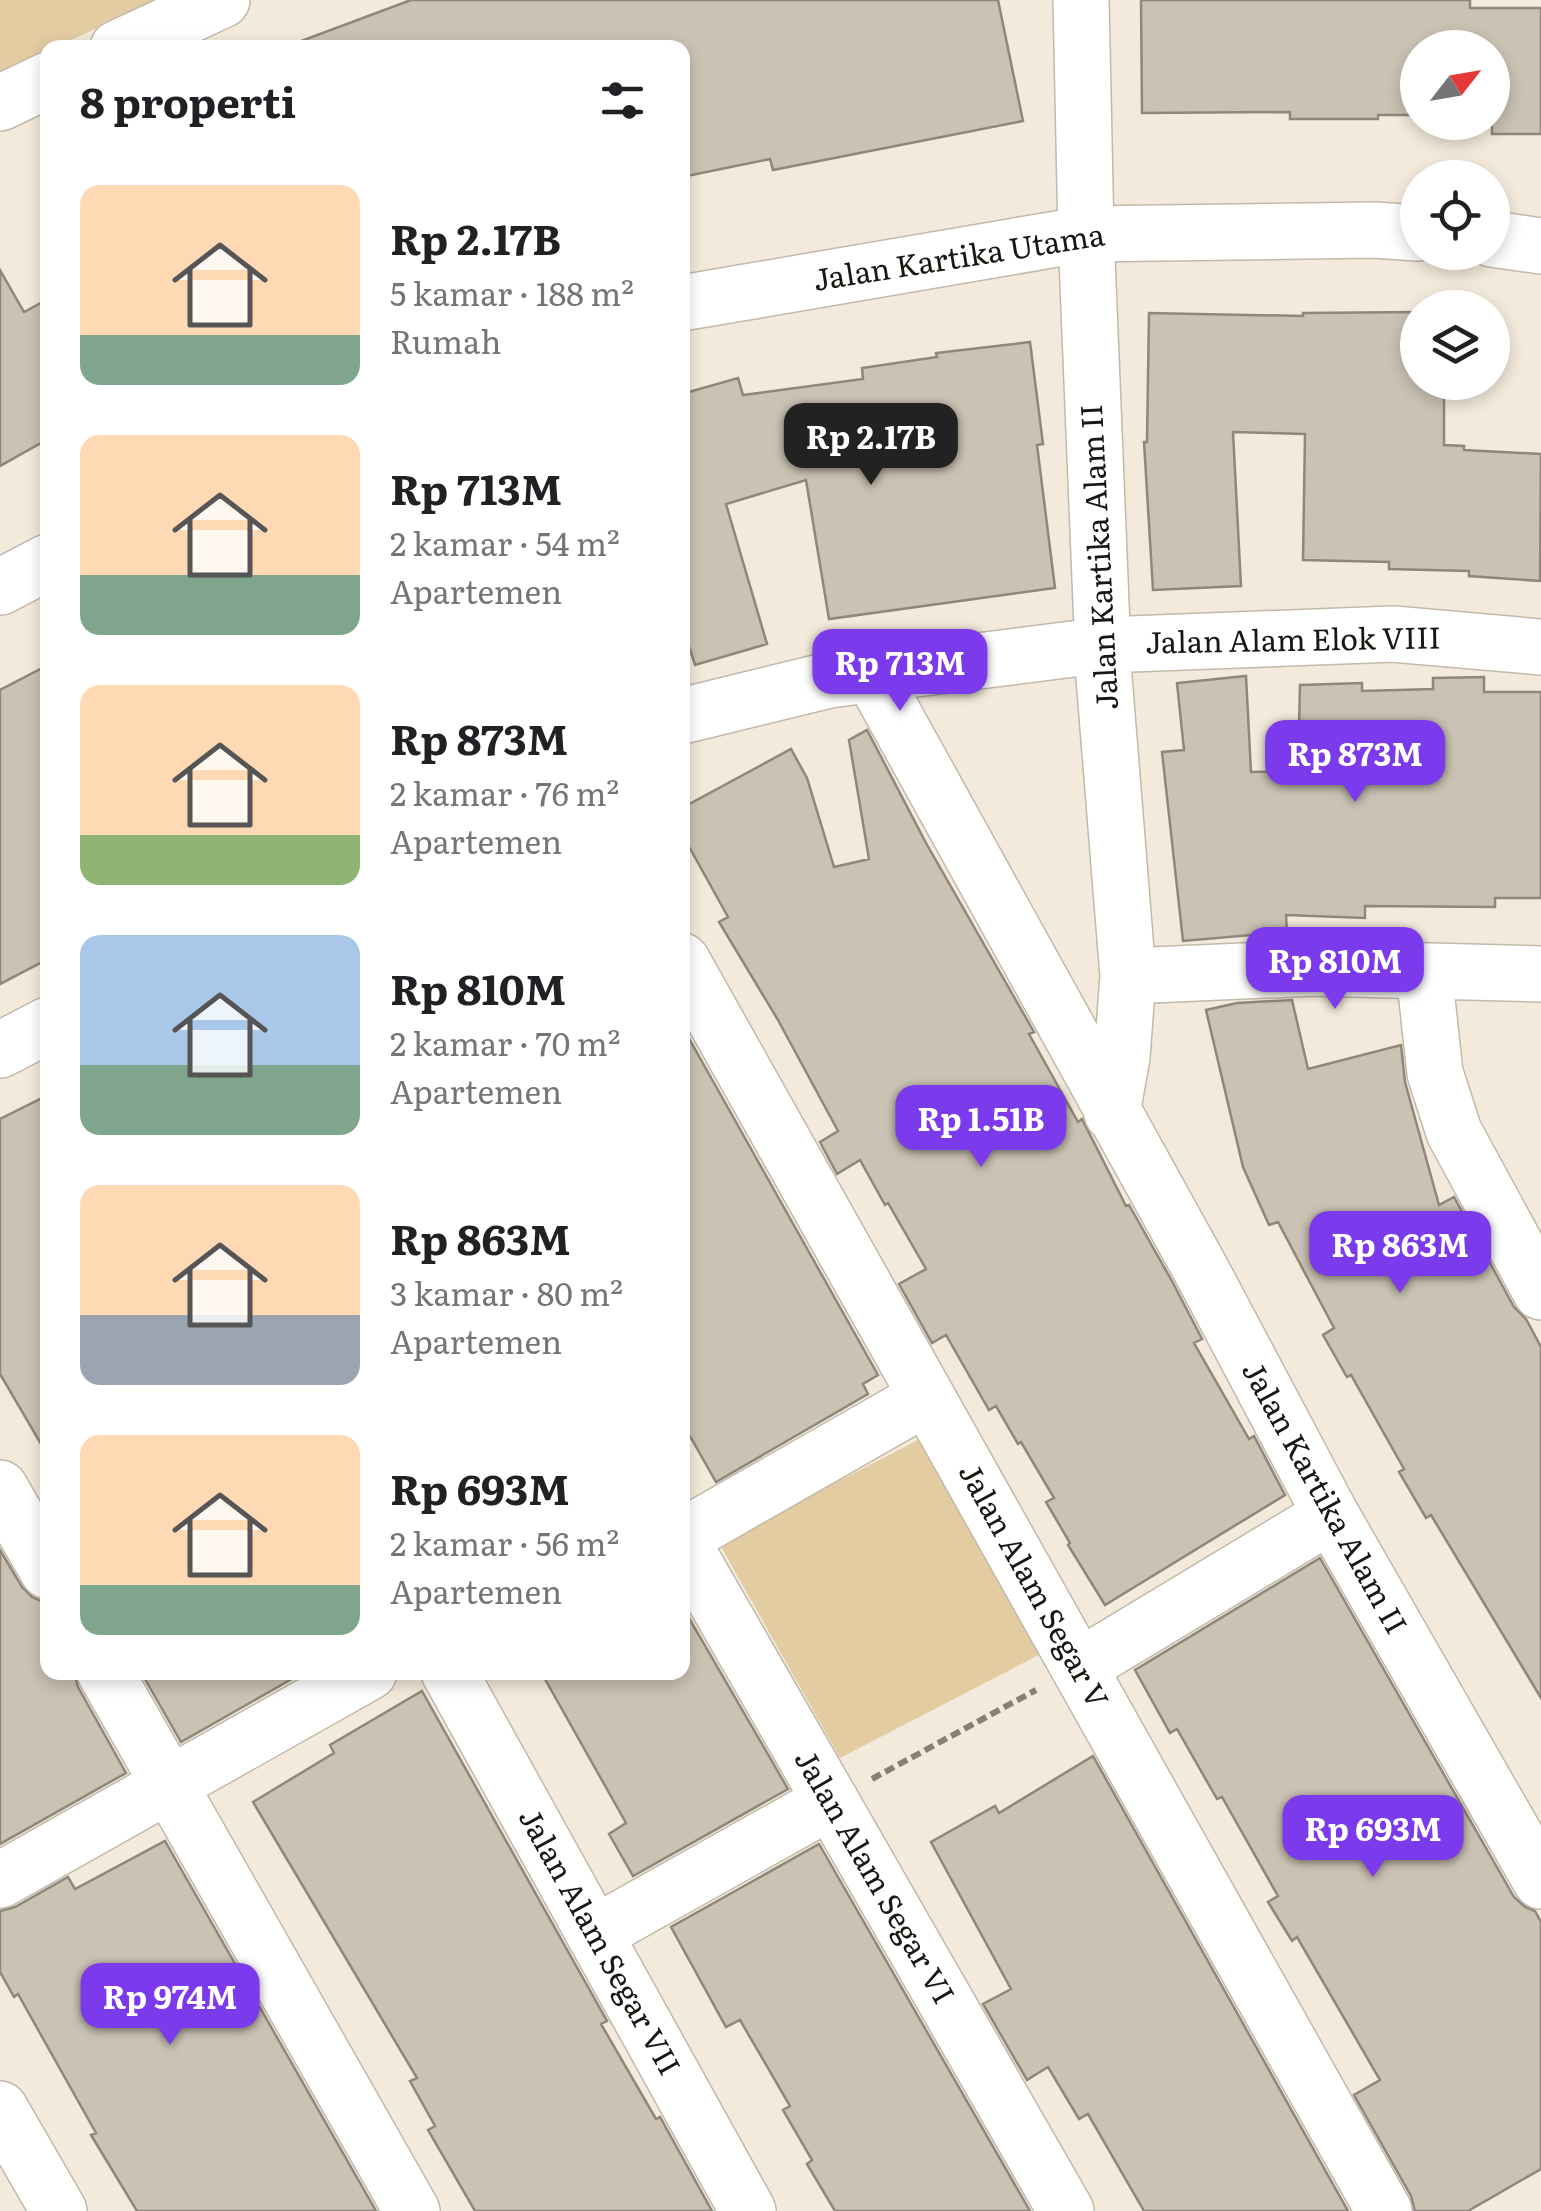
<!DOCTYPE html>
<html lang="id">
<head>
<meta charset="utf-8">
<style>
  body { margin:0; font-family:Literata,serif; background:#f6f6f6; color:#202124; height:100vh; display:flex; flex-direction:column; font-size:38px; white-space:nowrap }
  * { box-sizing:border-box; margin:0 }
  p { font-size:32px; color:#757577 }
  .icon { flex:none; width:55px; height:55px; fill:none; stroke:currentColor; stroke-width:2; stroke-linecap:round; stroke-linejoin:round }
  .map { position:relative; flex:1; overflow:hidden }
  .drawer { position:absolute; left:40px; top:40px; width:650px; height:1640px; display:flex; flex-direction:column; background:#fff; border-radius:20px; box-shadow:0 5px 15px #0003 }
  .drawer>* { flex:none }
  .needle { width:65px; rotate:59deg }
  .controls { position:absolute; left:1400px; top:30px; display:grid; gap:20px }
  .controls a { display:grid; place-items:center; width:110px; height:110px; border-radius:50%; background:#fff; box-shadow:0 5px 15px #0003; font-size:50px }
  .price { position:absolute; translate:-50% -85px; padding:0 22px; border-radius:20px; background:#7c3aed; color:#fff; font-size:32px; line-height:65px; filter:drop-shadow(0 2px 5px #0008) }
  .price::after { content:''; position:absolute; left:50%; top:60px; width:30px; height:22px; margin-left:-15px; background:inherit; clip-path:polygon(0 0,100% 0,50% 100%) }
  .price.selected { background:#222; color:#fff }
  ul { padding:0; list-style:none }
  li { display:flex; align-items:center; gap:30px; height:250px; padding:0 40px }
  li span { display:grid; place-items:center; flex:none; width:280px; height:200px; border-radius:20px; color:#555 }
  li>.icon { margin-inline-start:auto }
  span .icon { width:120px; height:120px; fill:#fffc; stroke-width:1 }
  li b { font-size:42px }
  h2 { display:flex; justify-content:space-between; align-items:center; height:120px; padding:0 40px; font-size:42px }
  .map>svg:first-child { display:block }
  .green { fill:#e3cba2 }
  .building { fill:#cac2b3; stroke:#8f8779; stroke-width:2.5 }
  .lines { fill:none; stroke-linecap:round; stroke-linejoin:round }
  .minor-casing { stroke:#c1b9aa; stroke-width:58 }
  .major-casing { stroke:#c1b9aa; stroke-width:58 }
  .path { stroke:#868076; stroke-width:6; stroke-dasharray:10 5; stroke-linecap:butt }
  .minor { stroke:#fff; stroke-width:55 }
  .major { stroke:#fff; stroke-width:55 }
  .labels { text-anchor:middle; stroke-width:9; stroke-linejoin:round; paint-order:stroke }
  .street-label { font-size:30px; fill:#1a1712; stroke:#fff }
</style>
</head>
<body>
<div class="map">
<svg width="1541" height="2211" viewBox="0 0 1541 2211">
  <rect width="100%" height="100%" fill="#f3eadb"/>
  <path class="green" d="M0,0H161L55,47L48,48L47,51L0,72Z
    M947,1425L1064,1642L840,1758L719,1543Z"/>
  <path class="building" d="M411,0H998L1023,121L773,170L770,159L682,177V48H294L293,44Z
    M1141,0H1470V8H1541V134H1492V48H1418V115H1378V119H1290V112L1142,113Z
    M0,270L24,312L48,299V439L0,466Z
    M1418,312V382H1444V445L1464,446V450L1541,454L1540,581L1469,576V571L1389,569V562L1303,560L1305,434L1233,432L1241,586L1153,590L1144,442H1147L1149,313L1303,316V313Z
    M1030,342L1043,444L1037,445L1055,588L829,619L806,480L726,504L767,644L695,665L682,624V394L738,378L743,395L863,379L862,368L937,357L936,353Z
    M48,665V959L0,984V690Z
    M1246,676L1251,772L1298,771L1300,685L1362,683V691L1433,689V678L1484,677V692H1541V898H1495V907L1365,906V918L1286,915L1287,932L1183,941L1162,752L1184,750L1177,683Z
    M867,730L926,843L1034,1032L1029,1034L1078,1122L1082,1119L1126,1206L1129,1205L1173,1283L1202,1339L1194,1343L1249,1439L1254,1436L1285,1495L1105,1605L1068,1545L1070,1543L1046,1502L1054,1498L1021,1442L1018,1444L996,1406L989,1410L946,1335L932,1343L899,1284L926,1269L888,1203L885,1205L860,1160L837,1174L820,1142L838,1131L778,1020L719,922L728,917L682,834V808L791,749L807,778L834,867L869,859L849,740Z
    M1292,1000L1308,1069L1401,1045L1405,1082L1439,1205L1454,1197L1514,1307L1526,1319L1541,1347V1698L1431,1515L1426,1518L1399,1472L1404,1469L1351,1375L1347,1377L1323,1335L1334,1328L1278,1222L1269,1225L1243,1167L1206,1010L1237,1003Z
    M682,1026L878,1375L863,1384L868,1394L716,1482L682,1422Z
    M48,1095V1456L0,1374V1119Z
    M0,1550L22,1587L32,1597L48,1604V1672H74L78,1687L126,1773L0,1844Z
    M1320,1558L1514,1897L1525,1907L1535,1911L1541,1922V2169L1468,2211H1415L1411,2196L1354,2095L1380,2080L1297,1937L1292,1941L1268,1902L1278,1896L1222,1797L1217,1799L1177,1729L1170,1733L1135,1670Z
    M682,1606L788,1789L633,1876L609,1834L626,1823L541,1672H682Z
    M141,1672H304L181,1742Z
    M422,1691L607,2021L601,2024L656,2119L660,2117L712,2211H475L428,2130L435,2126L410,2081L417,2078L253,1802L334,1753L330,1745Z
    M1093,1756L1348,2211H1144L1088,2114L1079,2119L1048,2067L1027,2080L983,2004L1011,1989L931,1842L995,1806L999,1813Z
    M165,1841L376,2211H137L91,2135L96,2133L18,1994L14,1997L0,1972V1911L15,1907L68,1877L75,1889Z
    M819,1844L1030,2211H835L807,2164L812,2160L783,2110L790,2106L740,2020L726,2027L671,1927Z"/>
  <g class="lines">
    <g class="minor-casing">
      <path id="minor" d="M1081,0L1086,234L1104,677L1128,976L1122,1057L1112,1113
        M118,48L222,0
        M0,103L48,80
        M872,675L1200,1268L1331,1515L1541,1881
        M682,716L829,680L1104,645L1393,634L1541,647
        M682,961L1384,2211
        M1424,972L1435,1073L1454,1132L1541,1292
        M1128,976L1314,968L1541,974
        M0,1050L48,1025
        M0,1488L48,1571
        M682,1537L927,1397
        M682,1542L1066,2211
        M1079,1667L1331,1515
        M105,1672L412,2211
        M449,1672L748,2211
        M0,1880L369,1672
        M594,1934L831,1801
        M0,2109L59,2211"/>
    </g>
    <g class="major-casing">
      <path id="major" d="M1492,239L1541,246
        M682,303L1086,234L1374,230L1418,233
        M0,587L48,562"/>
    </g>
    <path class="path" d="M872,1779L1036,1690"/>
    <use href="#minor" class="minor"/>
    <use href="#major" class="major"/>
  </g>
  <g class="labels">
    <g class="street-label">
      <text transform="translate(959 258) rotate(-9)" y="10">Jalan Kartika Utama</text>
      <text transform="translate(1100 557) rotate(-93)" y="10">Jalan Kartika Alam II</text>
      <text transform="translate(1293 641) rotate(-1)" y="10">Jalan Alam Elok VIII</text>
      <text transform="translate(1324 1498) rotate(61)" y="10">Jalan Kartika Alam II</text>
      <text transform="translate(1033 1586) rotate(61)" y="10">Jalan Alam Segar V</text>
      <text transform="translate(874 1877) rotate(60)" y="10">Jalan Alam Segar VI</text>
      <text transform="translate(599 1942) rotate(61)" y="10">Jalan Alam Segar VII</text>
    </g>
  </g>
</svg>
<div class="controls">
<a><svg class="needle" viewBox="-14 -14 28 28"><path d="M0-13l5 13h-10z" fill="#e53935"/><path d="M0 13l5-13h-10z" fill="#757577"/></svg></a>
<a><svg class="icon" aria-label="locate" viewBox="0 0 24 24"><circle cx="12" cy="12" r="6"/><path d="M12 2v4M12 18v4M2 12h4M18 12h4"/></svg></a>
<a><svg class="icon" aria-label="layers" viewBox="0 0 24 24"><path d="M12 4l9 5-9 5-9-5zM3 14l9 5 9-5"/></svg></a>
</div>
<b class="price selected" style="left:871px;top:488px">Rp 2.17B</b>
<b class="price" style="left:900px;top:714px">Rp 713M</b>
<b class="price" style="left:1355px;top:805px">Rp 873M</b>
<b class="price" style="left:1335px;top:1012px">Rp 810M</b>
<b class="price" style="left:981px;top:1170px">Rp 1.51B</b>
<b class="price" style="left:1400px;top:1296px">Rp 863M</b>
<b class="price" style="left:1373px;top:1880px">Rp 693M</b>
<b class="price" style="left:170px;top:2048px">Rp 974M</b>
<section class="drawer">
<h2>8 properti<svg class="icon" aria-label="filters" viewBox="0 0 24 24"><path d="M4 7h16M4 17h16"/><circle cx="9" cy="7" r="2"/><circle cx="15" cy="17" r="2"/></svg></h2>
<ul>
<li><span style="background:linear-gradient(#ffd9b3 75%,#7fa58c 0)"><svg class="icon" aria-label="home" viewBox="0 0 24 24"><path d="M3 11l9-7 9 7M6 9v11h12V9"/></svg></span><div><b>Rp 2.17B</b><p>5 kamar · 188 m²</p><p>Rumah</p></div></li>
<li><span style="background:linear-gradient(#ffd9b3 70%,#7fa58c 0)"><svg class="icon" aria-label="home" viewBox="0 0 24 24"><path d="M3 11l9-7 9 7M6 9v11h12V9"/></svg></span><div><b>Rp 713M</b><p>2 kamar · 54 m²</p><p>Apartemen</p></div></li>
<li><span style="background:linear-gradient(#ffd9b3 75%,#8fb573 0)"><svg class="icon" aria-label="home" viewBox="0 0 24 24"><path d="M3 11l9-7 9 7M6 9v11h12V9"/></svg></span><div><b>Rp 873M</b><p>2 kamar · 76 m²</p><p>Apartemen</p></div></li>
<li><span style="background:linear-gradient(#a9c7e8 65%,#7fa58c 0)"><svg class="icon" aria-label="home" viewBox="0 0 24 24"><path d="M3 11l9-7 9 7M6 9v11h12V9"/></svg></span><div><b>Rp 810M</b><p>2 kamar · 70 m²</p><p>Apartemen</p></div></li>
<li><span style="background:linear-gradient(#ffd9b3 65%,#9aa5b1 0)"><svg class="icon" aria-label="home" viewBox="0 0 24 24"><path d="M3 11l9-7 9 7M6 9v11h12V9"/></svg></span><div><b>Rp 863M</b><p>3 kamar · 80 m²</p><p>Apartemen</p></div></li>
<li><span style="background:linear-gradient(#ffd9b3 75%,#7fa58c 0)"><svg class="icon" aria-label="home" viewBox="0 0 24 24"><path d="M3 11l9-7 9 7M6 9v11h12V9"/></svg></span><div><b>Rp 693M</b><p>2 kamar · 56 m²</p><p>Apartemen</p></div></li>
</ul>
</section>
</div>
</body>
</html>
